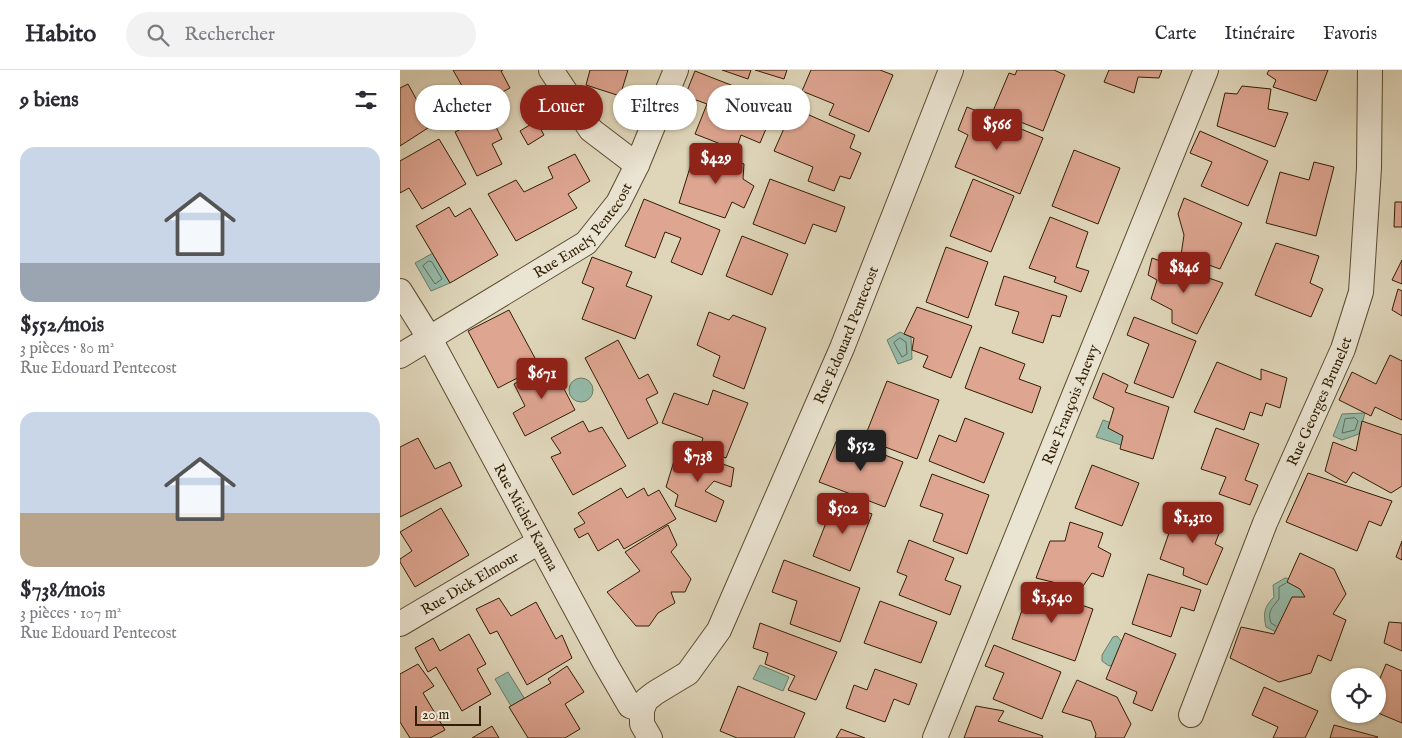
<!DOCTYPE html>
<html lang="fr">
<head>
<meta charset="utf-8">
<style>
  body { margin:0; font-family:"IM FELL English",serif; background:#f2f2f3; color:#2b2b33; height:100vh; display:flex; flex-direction:column; font-size:19px; white-space:nowrap }
  * { box-sizing:border-box; margin:0 }
  p { font-size:16px; color:#7c7c81 }
  .icon { flex:none; width:28px; height:28px; fill:none; stroke:currentColor; stroke-width:2; stroke-linecap:round; stroke-linejoin:round }
  .map { position:relative; flex:1; overflow:hidden }
  .side { display:flex; flex-direction:column; background:#fff; width:400px }
  .side>* { flex:none }
  .guide { position:absolute; left:15px; top:15px; width:475px; height:45px; display:flex; gap:10px }
  .controls { position:absolute; left:931px; top:598px; display:grid; gap:10px }
  .controls a { display:grid; place-items:center; width:55px; height:55px; border-radius:50%; background:#fff; box-shadow:0 1px 4px #0004; font-size:25px }
  .scale { position:absolute; left:15px; bottom:12px; width:66px; box-sizing:border-box; padding-left:5px; border:2px solid #311e02; border-top:0; font-size:14px; line-height:18px; white-space:nowrap; color:#311e02; -webkit-text-stroke:4px #eae4d2; paint-order:stroke }
  .price { position:absolute; translate:-50% -42px; padding:0 11px; border-radius:5px; background:#8f2418; color:#fff; font-size:16px; line-height:32px; filter:drop-shadow(0 1px 2px #0008) }
  .price::after { content:''; position:absolute; left:50%; top:30px; width:15px; height:11px; margin-left:-8px; background:inherit; clip-path:polygon(0 0,100% 0,50% 100%) }
  .price.active { background:#222; color:#fff }
  ul { padding:0; list-style:none }
  li { display:grid; align-content:center; gap:10px; height:265px; padding:0 20px }
  li span { display:grid; place-items:center; height:155px; border-radius:15px; color:#555 }
  li>.icon { margin-inline-start:auto }
  span .icon { width:90px; height:90px; fill:#fffc; stroke-width:1 }
  li b { font-size:21px }
  h2 { display:flex; justify-content:space-between; align-items:center; height:60px; padding:0 20px; font-size:21px }
  .chip { padding:0 18px; border-radius:22px; background:#fff; box-shadow:0 1px 4px #0004; font-size:18px; line-height:45px }
  .chip.active { background:#8f2418; color:#fff }
  header { display:flex; align-items:center; gap:30px; box-sizing:border-box; height:70px; padding:0 25px; background:#fff; border-bottom:1px solid #e1e1e2 }
  header strong { font-size:24px }
  nav { display:flex; gap:28px; margin-inline-start:auto; font-size:18px }
  .search { width:350px; height:45px; background:#f2f2f3; display:flex; align-items:center; gap:12px; box-sizing:border-box; padding:0 18px; border-radius:28px; color:#7c7c81; font-size:19px }
  main { display:flex; flex:1; min-height:0 }
  .map>svg:first-child { display:block }
  .water { fill:#95baa9; stroke:#6d7c66 }
  .lines { fill:none; stroke-linecap:round; stroke-linejoin:round }
  .shore { stroke:#636c56; stroke-width:1 }
  .building { fill:#dea591; stroke:#311e02 }
  .minor-casing { stroke:#5c4c30; stroke-width:26 }
  .minor { stroke:#eae4d2; stroke-width:24 }
  .labels { text-anchor:middle; stroke-width:4.5; stroke-linejoin:round; paint-order:stroke }
  .street-label { font-size:15px; fill:#311e02; stroke:#eae4d2 }
</style>
</head>
<body>
<header>
<strong>Habito</strong>
<div class="search"><svg class="icon" aria-label="search" viewBox="0 0 24 24"><circle cx="10" cy="10" r="6"/><path d="M15 15l6 6"/></svg>Rechercher</div>
<nav><a>Carte</a><a>Itinéraire</a><a>Favoris</a></nav>
</header>
<main>
<section class="side">
<h2>9 biens<svg class="icon" aria-label="filters" viewBox="0 0 24 24"><path d="M4 7h16M4 17h16"/><circle cx="9" cy="7" r="2"/><circle cx="15" cy="17" r="2"/></svg></h2>
<ul>
<li><span style="background:linear-gradient(#c9d6e8 75%,#9aa5b1 0)"><svg class="icon" aria-label="home" viewBox="0 0 24 24"><path d="M3 11l9-7 9 7M6 9v11h12V9"/></svg></span><div><b>$552/mois</b><p>3 pièces · 80 m²</p><p>Rue Edouard Pentecost</p></div></li>
<li><span style="background:linear-gradient(#c9d6e8 65%,#b9a48a 0)"><svg class="icon" aria-label="home" viewBox="0 0 24 24"><path d="M3 11l9-7 9 7M6 9v11h12V9"/></svg></span><div><b>$738/mois</b><p>3 pièces · 107 m²</p><p>Rue Edouard Pentecost</p></div></li>
</ul>
</section>
<div class="map">
<svg width="1002" height="668" viewBox="0 0 1002 668">
  <rect width="100%" height="100%" fill="#dfd6ba"/>
  <filter id="stains"><feTurbulence type="fractalNoise" baseFrequency=".004" numOctaves="4"/><feColorMatrix values="0 0 0 0 .2 0 0 0 0 .09 0 0 0 0 .02 0 0 0 .5 -.17"/></filter>
  <radialGradient id="worn" r=".72"><stop offset=".6" stop-color="#630" stop-opacity="0"/><stop offset="1" stop-color="#630" stop-opacity=".3"/></radialGradient>
  <path class="water" d="M33,183L50,213L31,221L15,193Z
    M500,262L511,267L512,289L498,294L487,270Z
    M169 320a12 12 0 1 1 24 0a12 12 0 1 1-24 0Z
    M965,343L959,364L942,370L933,366L942,344Z
    M703,350L728,359L724,376L696,367Z
    M885,508L900,510L910,523L878,563L866,557C863,543 864,537 874,527L873,515Z
    M717,566L724,574L716,594L709,596L702,591V585L713,567Z
    M360,595L389,607L383,621L353,609Z
    M108,602L126,631L111,636L95,609Z"/>
  <g class="lines">
    <path class="shore" d="M29,191L32,192L42,209L35,214L23,196Z
      M500,268L506,272L507,284L502,287L494,273Z
      M955,348L958,351L955,360L942,363L945,349Z
      M876,556L871,553C867,541 872,538 879,529V517L886,513"/>
  </g>
  <path class="building" d="M53,0H103L101,1L110,18L74,37Z
    M190,0H228L220,26L186,15Z
    M322,0H351L348,9Z
    M355,0H387L384,9Z
    M411,0H480L493,5L469,62L429,45L434,34L402,21Z
    M617,0H654L665,5L643,61L593,41L609,3L615,5Z
    M709,0H762L759,8L738,7L734,23L704,12Z
    M869,0H928L916,31L873,17L876,10L867,4Z
    M295,1L377,33L360,73L341,65L336,80L295,64L307,34L285,26Z
    M8,14L31,56L0,76V18Z
    M842,16L871,19L868,39L888,43L875,77L817,56L825,23L837,24Z
    M567,37L643,68L620,124L555,97L568,65L558,60Z
    M393,38L455,65L450,78L461,83L450,109L440,106L434,121L408,111L413,97L374,81Z
    M90,45L102,69L92,74L102,94L77,106L55,62Z
    M136,51L144,65L128,75L120,61Z
    M800,61L868,91L848,136L801,116L812,92L790,83Z
    M39,69L66,114L22,139L9,118L0,123V91Z
    M309,77L344,94L343,109L354,116L344,138L332,132L325,148L279,133L292,91L304,96Z
    M674,80L720,98L698,154L652,136Z
    M175,84L190,111L168,124L177,138L116,171L88,124L116,110L124,122L153,108L148,97Z
    M914,92L934,97L916,166L866,153L880,102L909,110Z
    M370,109L445,137L436,162L413,154L405,174L353,154Z
    M573,109L614,126L591,182L550,166Z
    M784,128L842,153L820,199L781,185L784,165L778,144Z
    M244,129L320,160L302,205L271,192L281,168L265,162L255,188L225,176Z
    M995,132H1002V157H994Z
    M49,137L55,147L70,138L98,185L50,213L16,156Z
    M650,147L688,162L676,197L689,201L681,222L654,212L656,207L629,198Z
    M342,166L388,184L372,225L326,206Z
    M876,173L919,186L910,213L923,219L911,247L855,225Z
    M546,177L588,192L568,248L526,232Z
    M192,187L232,202L226,216L252,226L235,269L182,249L194,218L182,213Z
    M752,188L823,213L797,264L772,253V240L751,229L757,210L748,205Z
    M1002,190V214L992,210Z
    M604,206L667,226L660,247L652,245L643,273L612,263L619,242L595,235Z
    M998,219L1002,221V246L992,240Z
    M517,237L572,256L551,308L523,297L528,286L512,280L514,268L504,264Z
    M109,240L136,290L123,297L127,303L98,318L68,261Z
    M309,242L329,250L333,245L366,258L344,319L313,306L320,286L297,275Z
    M734,247L796,271L773,328L734,313L749,274L727,265Z
    M218,270L239,309L248,304L258,323L246,329L258,353L228,369L185,288Z
    M580,277L625,294L619,309L641,317L632,343L565,318Z
    M990,285L1002,291V350L975,337L971,346L939,330L952,302L976,314Z
    M817,292L861,310V299L887,308L880,338L866,333L862,346L850,342L844,360L794,342Z
    M151,294L175,340L125,366L113,343L125,336L114,314Z
    M703,303L728,315L725,322L769,337L753,389L720,379L723,366L708,358L714,338L693,328Z
    M487,311L539,330L517,389L464,369Z
    M313,320L348,333L326,388L300,378L303,368L262,353L274,323L308,335Z
    M565,348L604,363L584,413L529,391L539,365L556,372Z
    M183,351L189,362L202,357L226,396L173,425L151,387L161,383L151,368Z
    M962,351L1002,365V416L991,423L953,402L946,413L925,401L933,372L956,381Z
    M816,358L859,374L845,410L858,415L850,435L819,424L826,407L801,399Z
    M438,367L503,392L485,437L419,412Z
    M18,368L35,399L50,392L62,416L0,447V377Z
    M278,378L334,398L331,417L314,411L305,421L324,431L316,452L275,436L278,425L266,417Z
    M692,395L739,413L722,456L675,438Z
    M908,403L992,431L981,456L969,451L957,481L886,452Z
    M532,404L589,425L567,484L533,471L543,444L520,436Z
    M221,418L227,428L244,418L248,426L259,420L276,449L224,479L218,469L198,481L188,463L179,468L174,459L185,453L178,443Z
    M435,430L472,444L450,501L413,486Z
    M779,434L823,453L815,474L823,478L807,515L783,505L784,498L760,489Z
    M41,438L69,485L15,517L0,492V489L12,481L0,462Z
    M670,452L703,463L698,477L711,484L703,507L692,503L681,519L636,508L650,471H665Z
    M268,455L277,475L271,482L291,509L285,522H271L275,533L258,543L249,556H236L207,522L240,501L225,482Z
    M509,470L554,488L545,510L561,516L550,545L499,525L507,506L497,502Z
    M1002,471V490L996,487Z
    M900,483L934,499L946,524L933,544L946,550L931,591L918,585L911,603L879,612L830,588L841,557L874,564L892,527H905L900,519L887,512Z
    M384,490L460,518L440,572L390,554L397,531L372,522Z
    M748,504L801,520L794,541L781,537L771,567L732,554Z
    M630,517L693,539L675,591L612,569Z
    M99,528L111,546L136,532L156,569L162,565L172,588L127,615L97,561L90,564L76,539Z
    M480,531L537,552L521,593L464,573Z
    M989,552L1002,553V581L984,573Z
    M360,553L437,582L416,630L388,620L395,606L365,594L368,583L353,578Z
    M725,563L776,584L752,641L733,633L737,622L706,609Z
    M69,564L86,594L77,599L91,624L62,641L36,597L28,602L15,578L33,568L40,581Z
    M594,575L661,602L642,649L593,629L604,603L585,596Z
    M18,594L34,616L23,623L45,660L30,668H10L0,652V604Z
    M986,594L1002,601V653L978,643V613Z
    M167,596L184,622L165,634L180,659L165,668H128L109,637L151,613L148,609Z
    M475,599L517,614L509,635L494,629L485,652L446,638L454,615L467,620Z
    M677,610L717,627L731,654L724,668H695L696,664L691,651L662,642Z
    M338,616L405,643L394,668H337L320,661Z
    M864,617L918,641L905,668H873L878,657L852,645Z
    M576,636L604,641L598,651L643,666L642,668H564Z
    M934,655L978,667L977,668H930Z
    M92,656L99,668H72Z
    M441,659L465,668H436Z"/>
  <g class="lines">
    <g class="minor-casing">
      <g id="minor">
        <path d="M151,0L191,60L237,95"/>
        <path id="s1" d="M0,221L30,269L205,593L230,636L242,640V654L250,668"/>
        <path id="s2" d="M0,286L186,173L218,133L237,95L276,0"/>
        <path id="s3" d="M0,554L139,472"/>
        <path id="s4" d="M242,640L246,630L255,623L288,603L319,560L442,278L551,0"/>
        <path id="s5" d="M791,645L865,453L943,279L961,222L969,98L970,0"/>
        <path id="s6" d="M535,668L806,0"/>
      </g>
    </g>
    <use href="#minor" class="minor"/>
  </g>
  <g class="labels">
    <g class="street-label">
      <text dy="5" stroke="none"><textPath href="#s2" startOffset="224">Rue Emely Pentecost</textPath></text>
      <text dy="5" stroke="none"><textPath href="#s4" startOffset="435">Rue Edouard Pentecost</textPath></text>
      <text dy="5" stroke="none"><textPath href="#s5" startOffset="339">Rue Georges Brunelet</textPath></text>
      <text dy="5" stroke="none"><textPath href="#s6" startOffset="360">Rue François Anewy</textPath></text>
      <text dy="5" stroke="none"><textPath href="#s1" startOffset="259">Rue Michel Kauma</textPath></text>
      <text dy="5" stroke="none"><textPath href="#s3" startOffset="81">Rue Dick Elmour</textPath></text>
    </g>
  </g>
  <rect width="100%" height="100%" filter="url(#stains)"/>
  <rect width="100%" height="100%" fill="url(#worn)"/>
</svg>
<div class="controls">
<a><svg class="icon" aria-label="locate" viewBox="0 0 24 24"><circle cx="12" cy="12" r="6"/><path d="M12 2v4M12 18v4M2 12h4M18 12h4"/></svg></a>
</div>
<div class="scale">20 m</div>
<b class="price" style="left:597px;top:81px">$566</b>
<b class="price" style="left:316px;top:115px">$429</b>
<b class="price" style="left:784px;top:224px">$846</b>
<b class="price" style="left:142px;top:330px">$671</b>
<b class="price active" style="left:461px;top:402px">$552</b>
<b class="price" style="left:298px;top:413px">$738</b>
<b class="price" style="left:443px;top:465px">$502</b>
<b class="price" style="left:793px;top:474px">$1,310</b>
<b class="price" style="left:652px;top:554px">$1,540</b>
<div class="guide">
<a class="chip">Acheter</a>
<a class="chip active">Louer</a>
<a class="chip">Filtres</a>
<a class="chip">Nouveau</a>
</div>
</div>
</main>
</body>
</html>
